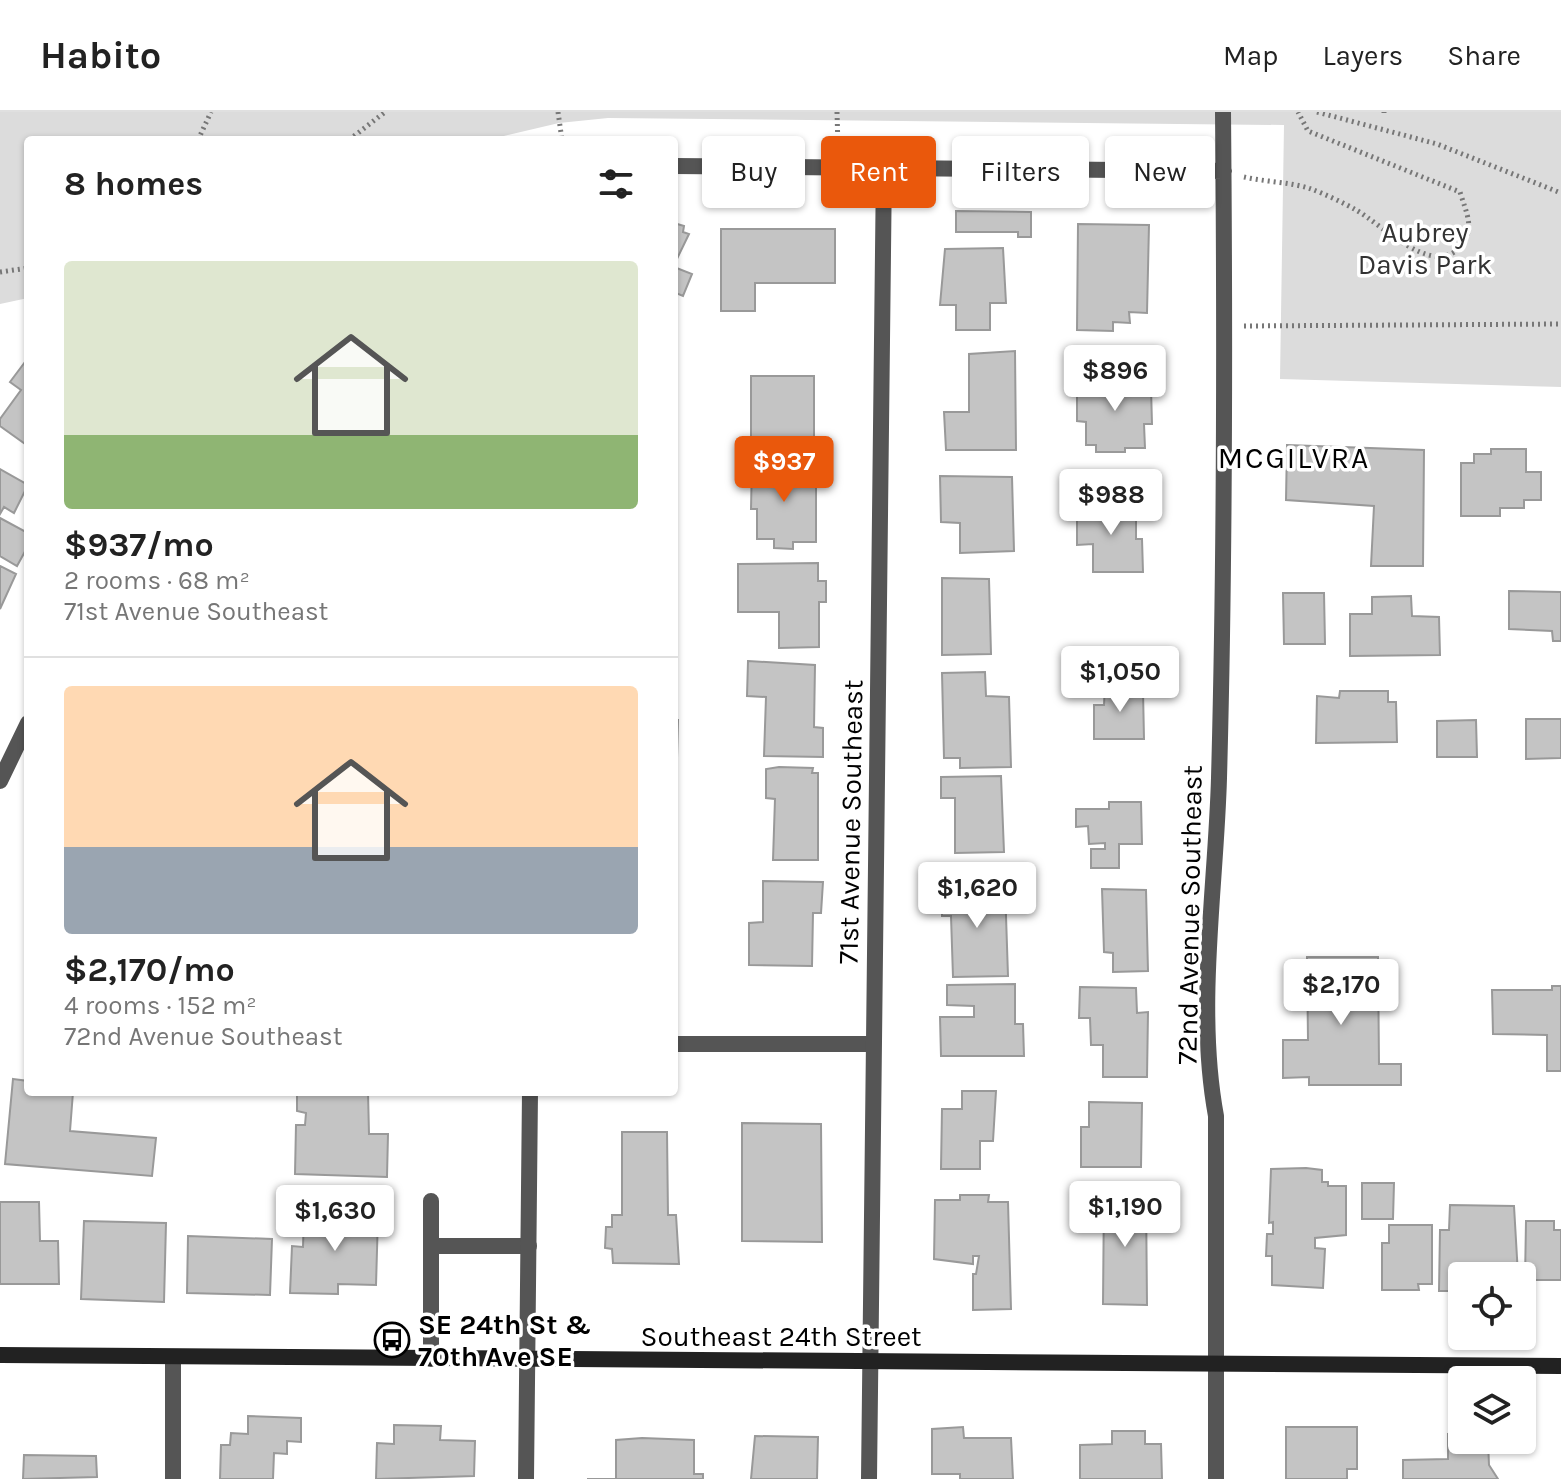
<!DOCTYPE html>
<html lang="en">
<head>
<meta charset="utf-8">
<style>
  body { margin:0; font-family:Karla,sans-serif; background:#f2f2f2; color:#222; height:100vh; display:flex; flex-direction:column; font-size:30px; white-space:nowrap }
  * { box-sizing:border-box; margin:0 }
  p { font-size:26px; color:#767676 }
  .icon { flex:none; width:44px; height:44px; fill:none; stroke:currentColor; stroke-width:2; stroke-linecap:round; stroke-linejoin:round }
  .map { position:relative; flex:1; overflow:hidden }
  .sheet { position:absolute; left:24px; top:24px; width:654px; height:960px; display:flex; flex-direction:column; background:#fff; border-radius:8px; box-shadow:0 2px 6px #0004 }
  .sheet>* { flex:none }
  .guide { position:absolute; left:702px; top:24px; width:738px; height:72px; display:flex; gap:16px }
  .tools { position:absolute; left:1448px; top:1150px; display:grid; gap:16px }
  .tools a { display:grid; place-items:center; width:88px; height:88px; border-radius:8px; background:#fff; box-shadow:0 2px 6px #0004; font-size:40px }
  .price { position:absolute; translate:-50% -68px; padding:0 18px; border-radius:8px; background:#fff; color:#222; font-size:26px; line-height:52px; filter:drop-shadow(0 2px 4px #0008) }
  .price::after { content:''; position:absolute; left:50%; top:48px; width:24px; height:18px; margin-left:-12px; background:inherit; clip-path:polygon(0 0,100% 0,50% 100%) }
  .price.current { background:#ea580c; color:#fff }
  ul { padding:0; list-style:none }
  li { display:grid; align-content:center; gap:16px; height:424px; padding:0 40px }
  li+li { border-top:2px solid #e0e0e0 }
  li span { display:grid; place-items:center; height:248px; border-radius:8px; color:#555 }
  li>.icon { margin-inline-start:auto }
  span .icon { width:144px; height:144px; fill:#fffc; stroke-width:1 }
  li b { font-size:34px }
  h2 { display:flex; justify-content:space-between; align-items:center; height:96px; padding:0 40px; font-size:34px }
  .pill { padding:0 28px; border-radius:8px; background:#fff; box-shadow:0 2px 6px #0004; font-size:28px; line-height:72px }
  .pill.current { background:#ea580c; color:#fff }
  header { display:flex; align-items:center; gap:48px; box-sizing:border-box; height:112px; padding:0 40px; background:#fff; border-bottom:2px solid #e0e0e0 }
  header strong { font-size:38px }
  nav { display:flex; gap:44px; margin-inline-start:auto; font-size:28px }
  .map>svg:first-child { display:block }
  .green { fill:#dcdcdc }
  .building { fill:#c4c4c4; stroke:#999; stroke-width:2 }
  .lines { fill:none; stroke-linecap:round; stroke-linejoin:round }
  .path { stroke:#777; stroke-width:5; stroke-dasharray:2 4; stroke-linecap:butt }
  .lane { stroke:#555; stroke-width:16 }
  .street { stroke:#555; stroke-width:16 }
  .secondary { stroke:#222; stroke-width:16 }
  .labels { text-anchor:middle; stroke-width:7; stroke-linejoin:round; paint-order:stroke }
  .park-label { font-size:28px; fill:#333; stroke:#fff }
  .street-label { font-size:28px; fill:#000; stroke:#fff }
  .poi-label { font-size:28px; font-weight:bold; fill:#000; stroke:#fff; text-anchor:start }
  .neighbourhood-label { font-size:30px; letter-spacing:2px; fill:#000; stroke:#fff }
</style>
</head>
<body>
<header>
<strong>Habito</strong>
<nav><a>Map</a><a>Layers</a><a>Share</a></nav>
</header>
<div class="map">
<svg width="1561" height="1367" viewBox="0 0 1561 1367">
  <rect width="100%" height="100%" fill="#fff"/>
  <path class="green" d="M0,0H1561V275L1280,267L1284,13L608,6L559,11L487,28H28V186L0,192Z"/>
  <path class="building" d="M956,99L1031,100V125H1018V120H956Z
    M674,111L684,114L683,120L689,122L674,153Z
    M1078,112L1149,113L1147,201L1129,200L1130,211L1113,210V219L1077,218Z
    M721,117H835V171H755V199H721Z
    M1003,136L1006,191H990V218H956V193H940L945,137Z
    M674,155L692,162L683,184L676,181L674,186Z
    M1015,239L1016,338H946L944,300H969V242Z
    M28,246V334L0,314V307L21,278L10,270Z
    M1096,259H1127L1128,276H1151L1152,312H1144L1145,336H1125V340H1096V333H1086V310L1077,309V276H1097Z
    M751,264H814V333H751Z
    M1287,333L1424,338L1423,454H1371L1374,394L1286,388Z
    M1491,337H1526V360H1541V388H1524V396H1500V404H1461V351H1474V342H1491Z
    M752,350L799,351V368H816V430H793V437L774,436V427H757V397H751Z
    M0,357L28,373L14,401L4,395L0,402Z
    M940,364L1012,365L1014,439L960,441V411L941,410Z
    M1077,393L1136,394V427H1142L1143,460H1093V432L1077,433Z
    M0,406L28,421V434L17,454L0,444Z
    M818,451V469H826V490H819V535L779,536V500H738V452Z
    M0,454L16,462L0,497Z
    M942,466L989,467L991,542L942,543Z
    M1509,479L1561,480V529H1553L1552,519L1509,517Z
    M1283,481H1324L1325,532H1284Z
    M1411,484L1412,504L1439,505L1440,543L1350,544V502H1372V485Z
    M748,549L815,553L814,615L823,616V645L764,644L766,585L747,584Z
    M985,560L986,584L1009,585L1011,655L960,656V646H944L942,561Z
    M1124,571V578L1143,579L1144,627H1094V593H1104L1105,572Z
    M1340,579H1388V590H1396L1397,630L1316,631L1317,584L1339,586Z
    M1526,607H1561V646L1526,647Z
    M674,608H678L677,646H674Z
    M1476,608L1477,645H1437V609Z
    M779,655L813,656L812,661H818V748H773L775,687L766,686V657Z
    M1001,664L1004,740L955,741V686H941V665Z
    M1109,690H1141L1142,732H1119V756H1091V737H1105V731L1089,732L1088,714L1076,715V697H1109Z
    M763,769L823,770L821,801H813L812,854L749,853V811L763,810Z
    M942,774H1005L1008,864L953,865L951,804H942Z
    M1102,777L1146,778L1148,859L1113,860V841L1104,840Z
    M1307,845H1378L1379,952H1401V973H1309V965L1283,966V928H1308Z
    M1015,872V912H1023L1024,944H941L940,905H974V894L947,893V873Z
    M1552,874H1561V959H1547V923L1493,922L1492,878H1552Z
    M1080,875L1136,876L1137,901L1148,900L1147,965H1103V933H1091L1090,906H1079Z
    M13,967L28,969V980H73L70,1019L156,1026L152,1064L5,1052Z
    M962,979H996L993,1029H980V1057H941L942,997H962Z
    M297,980H368L369,1022H388L387,1065L295,1062L296,1013H305L306,1001L297,999Z
    M1089,990L1142,991L1141,1055H1081V1015H1089Z
    M742,1011L821,1012L822,1130L742,1129Z
    M622,1020H667L668,1103H676L679,1152L613,1151L612,1137L605,1136L606,1115H612V1103H622Z
    M1306,1056L1322,1058V1070H1328V1074H1346V1123L1315,1126V1136L1325,1137L1323,1176L1272,1173V1144H1266L1267,1122H1273V1110L1269,1111L1271,1057Z
    M1362,1071H1394L1393,1107H1362Z
    M1104,1081L1146,1082L1147,1193L1103,1192Z
    M960,1083H989L988,1090H1008L1011,1197L973,1198V1162H976L979,1144H973V1152L934,1147L935,1088H960Z
    M0,1090H39L40,1129H58L59,1172H0Z
    M1450,1093L1514,1094L1518,1163H1459L1458,1179H1439L1440,1118H1449Z
    M304,1101L378,1104L376,1173L338,1172V1182L290,1181L292,1134L303,1135Z
    M84,1109L166,1111L164,1190L81,1187Z
    M1526,1109H1554V1118H1561V1168H1525Z
    M1389,1113H1432V1172H1418L1419,1178H1382V1131H1389Z
    M188,1124L272,1127L270,1183L187,1181Z
    M248,1304L301,1306V1330L287,1329V1342L274,1341L273,1367H220L221,1333H230L231,1321L248,1322Z
    M394,1313L441,1314L440,1328L475,1329L474,1364L376,1367L377,1331L394,1332Z
    M963,1315L964,1326H1011L1013,1367H960V1362H932V1317Z
    M1286,1315H1357V1357H1347V1367H1286Z
    M1112,1319H1145V1332H1161L1162,1367H1080V1333L1112,1332Z
    M1462,1321V1328H1488L1489,1353L1498,1367H1403V1348L1448,1347V1322Z
    M755,1324L818,1325L817,1367H751Z
    M642,1326L694,1328V1362H703V1367H587H616V1328Z
    M24,1343L96,1344L97,1365L23,1367Z"/>
  <g class="lines">
    <path class="path" d="M558,0L562,28
      M837,0L838,35
      M1317,0L1437,32L1561,81
      M1384,1V0
      M198,28L211,0
      M349,28L385,0
      M1244,65C1266,70 1291,70 1311,77C1325,82 1344,91 1356,98C1380,111 1431,165 1459,136C1476,118 1467,103 1460,80L1308,19L1298,0
      M0,160L28,156
      M1244,214L1561,212"/>
    <path class="lane" d="M674,932H873
      M431,1089V1134
      M431,1247V1134H529"/>
    <path class="street" d="M674,54L1224,59
      M0,669L28,611
      M173,1367V1245
      M526,1367L530,980
      M869,1367L884,53
      M1216,1367V1004C1196,896 1216,775 1219,666C1225,444 1225,222 1223,0"/>
    <path class="secondary" d="M0,1243L1561,1254"/>
  </g>
  <defs>
    <g id="bus-ring" transform="scale(1.8)"><circle r="9.5" fill="#fff" stroke="#000" stroke-width="1.5"/><path d="M-5-6H5V4H4V6H2V4H-2V6H-4V4H-5ZM-3.5-4V0h7V-4ZM-3.5 1.2v1.5H-2V1.2ZM2 1.2v1.5H3.5V1.2Z" fill="#000"/></g>
  </defs>
  <g fill-rule="evenodd">
    <use href="#bus-ring" x="392" y="1228"/>
  </g>
  <g class="labels">
    <g class="park-label">
      <text x="1425" y="130">Aubrey<tspan x="1425" dy="32">Davis Park</tspan></text>
    </g>
    <g class="street-label">
      <text transform="translate(850 710) rotate(-89)" y="10">71st Avenue Southeast</text>
      <text transform="translate(1189 803) rotate(-89)" y="10">72nd Avenue Southeast</text>
      <text x="781" y="1234">Southeast 24th Street</text>
    </g>
    <g class="poi-label">
      <text x="418" y="1222">SE 24th St &amp;<tspan x="418" dy="32">70th Ave SE</tspan></text>
    </g>
    <g class="neighbourhood-label">
      <text x="1294" y="356">MCGILVRA</text>
    </g>
  </g>
</svg>
<div class="tools">
<a><svg class="icon" aria-label="locate" viewBox="0 0 24 24"><circle cx="12" cy="12" r="6"/><path d="M12 2v4M12 18v4M2 12h4M18 12h4"/></svg></a>
<a><svg class="icon" aria-label="layers" viewBox="0 0 24 24"><path d="M12 4l9 5-9 5-9-5zM3 14l9 5 9-5"/></svg></a>
</div>
<b class="price" style="left:1115px;top:301px">$896</b>
<b class="price current" style="left:784px;top:392px">$937</b>
<b class="price" style="left:1111px;top:425px">$988</b>
<b class="price" style="left:1120px;top:602px">$1,050</b>
<b class="price" style="left:977px;top:818px">$1,620</b>
<b class="price" style="left:1341px;top:915px">$2,170</b>
<b class="price" style="left:1125px;top:1137px">$1,190</b>
<b class="price" style="left:335px;top:1141px">$1,630</b>
<div class="guide">
<a class="pill">Buy</a>
<a class="pill current">Rent</a>
<a class="pill">Filters</a>
<a class="pill">New</a>
</div>
<section class="sheet">
<h2>8 homes<svg class="icon" aria-label="filters" viewBox="0 0 24 24"><path d="M4 7h16M4 17h16"/><circle cx="9" cy="7" r="2"/><circle cx="15" cy="17" r="2"/></svg></h2>
<ul>
<li><span style="background:linear-gradient(#dfe7d0 70%,#8fb573 0)"><svg class="icon" aria-label="home" viewBox="0 0 24 24"><path d="M3 11l9-7 9 7M6 9v11h12V9"/></svg></span><div><b>$937/mo</b><p>2 rooms · 68 m²</p><p>71st Avenue Southeast</p></div></li>
<li><span style="background:linear-gradient(#ffd9b3 65%,#9aa5b1 0)"><svg class="icon" aria-label="home" viewBox="0 0 24 24"><path d="M3 11l9-7 9 7M6 9v11h12V9"/></svg></span><div><b>$2,170/mo</b><p>4 rooms · 152 m²</p><p>72nd Avenue Southeast</p></div></li>
</ul>
</section>
</div>
</body>
</html>
